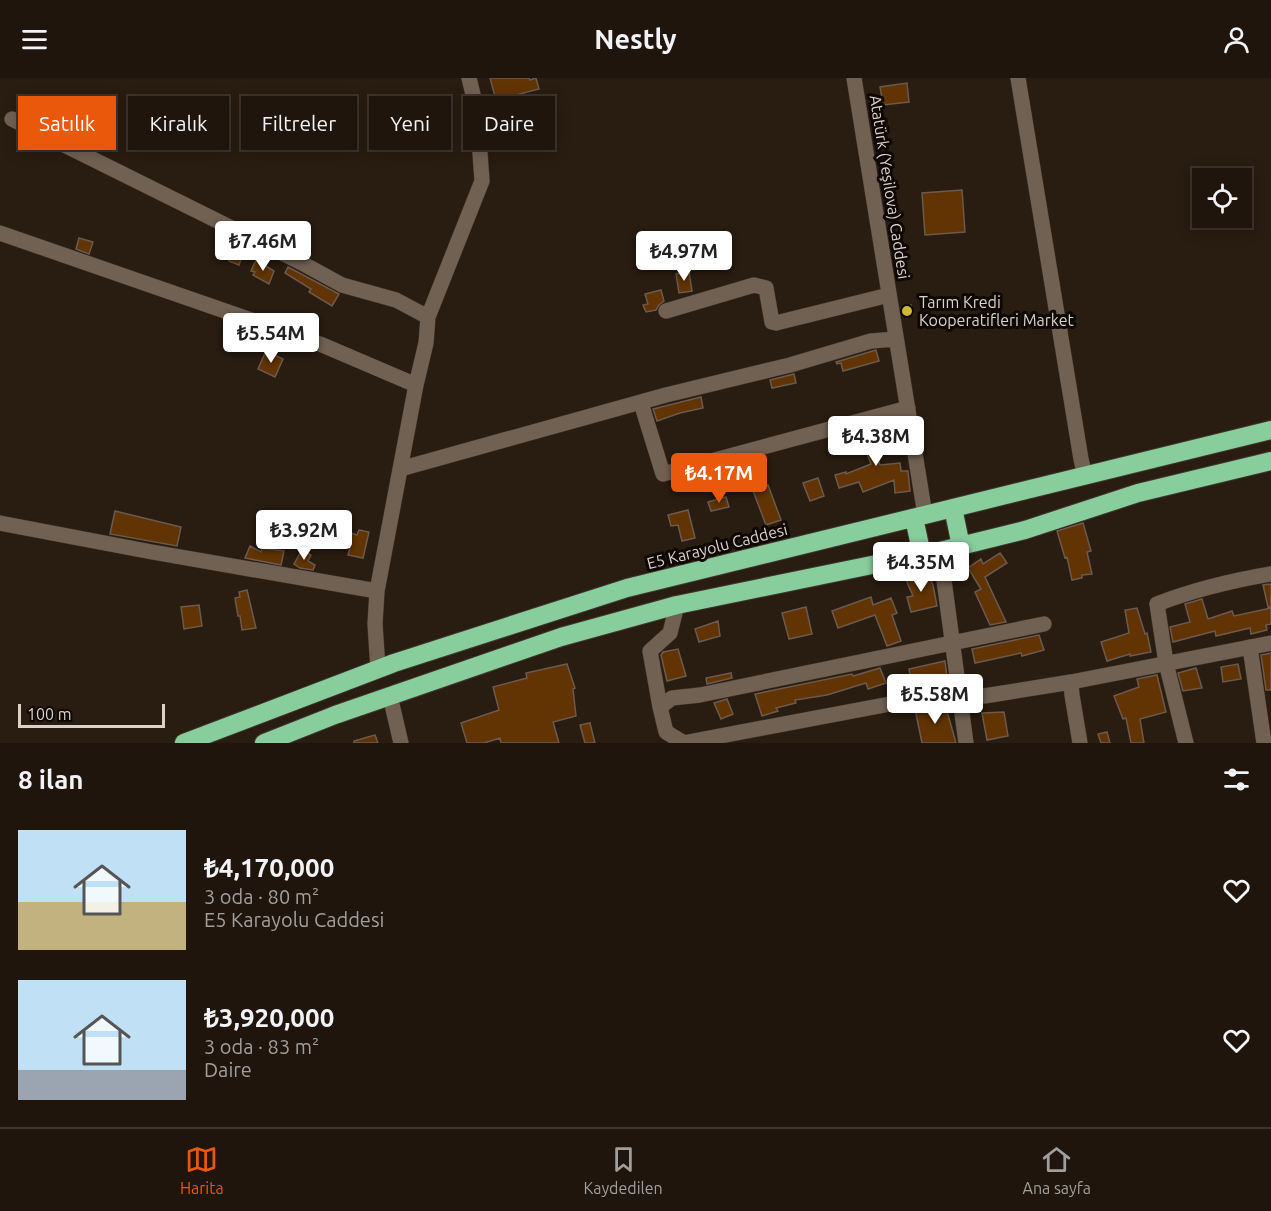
<!DOCTYPE html>
<html lang="tr">
<head>
<meta charset="utf-8">
<style>
  body { margin:0; font-family:Ubuntu,sans-serif; background:#271e15; color:#f1f3f6; height:100vh; display:flex; flex-direction:column; font-size:22px; white-space:nowrap }
  * { box-sizing:border-box; margin:0 }
  p { font-size:20px; color:#a19f9d }
  .icon { flex:none; width:33px; height:33px; fill:none; stroke:currentColor; stroke-width:2; stroke-linecap:round; stroke-linejoin:round }
  .map { position:relative; height:665px; overflow:hidden }
  .details { display:flex; flex-direction:column; background:#1f150c; flex:1 }
  .details>* { flex:none }
  .hud { position:absolute; left:18px; top:18px; width:600px; height:54px; display:flex; gap:12px }
  .fabs { position:absolute; left:1192px; top:90px; display:grid; gap:12px }
  .fabs a { display:grid; place-items:center; width:60px; height:60px; border-radius:0px; background:#1f150c; box-shadow:0 3px 15px #0003,0 0 0 2px #3c342d; font-size:30px }
  .scale { position:absolute; left:18px; bottom:15px; width:147px; box-sizing:border-box; padding-left:6px; border:3px solid #dbd1c9; border-top:0; font-size:16px; line-height:21px; white-space:nowrap; color:#dbd1c9; -webkit-text-stroke:4px #0e0804; paint-order:stroke }
  .price { position:absolute; translate:-50% -51px; padding:0 14px; border-radius:6px; background:#fff; color:#222; font-size:20px; line-height:39px; filter:drop-shadow(0 2px 3px #0008) }
  .price::after { content:''; position:absolute; left:50%; top:36px; width:18px; height:14px; margin-left:-9px; background:inherit; clip-path:polygon(0 0,100% 0,50% 100%) }
  .price.current { background:#ea580c; color:#fff }
  ul { padding:0; list-style:none }
  li { display:flex; align-items:center; gap:18px; height:150px; padding:0 18px }
  li span { display:grid; place-items:center; flex:none; width:168px; height:120px; border-radius:0px; color:#555 }
  li>.icon { margin-inline-start:auto }
  span .icon { width:72px; height:72px; fill:#fffc; stroke-width:1 }
  li b { font-size:26px }
  h2 { display:flex; justify-content:space-between; align-items:center; height:72px; padding:0 18px; font-size:26px }
  .pill { padding:0 21px; border-radius:0px; background:#1f150c; box-shadow:0 3px 15px #0003,0 0 0 2px #3c342d; font-size:21px; line-height:54px }
  .pill.current { background:#ea580c; color:#fff }
  header { display:flex; justify-content:space-between; align-items:center; height:78px; padding:0 18px; background:#1f150c; font-size:27px; font-weight:700 }
  .dock { display:flex; justify-content:space-around; align-items:center; height:84px; border-top:2px solid #3c342d; background:#1f150c; font-size:16px; color:#a19f9d }
  .dock a { display:grid; justify-items:center; gap:3px }
  .dock .current { color:#ea580c }
  .map>svg:first-child { display:block }
  .building { fill:#623403; stroke:#6b5a4d; stroke-width:1.5 }
  .lines { fill:none; stroke-linecap:round; stroke-linejoin:round }
  .minor-casing { stroke:#423730; stroke-width:16 }
  .highway-casing { stroke:#423730; stroke-width:20 }
  .minor { stroke:#716153; stroke-width:15 }
  .highway { stroke:#88cd9c; stroke-width:18 }
  .poi-dot { fill:#d0b736; stroke:#0e0804; stroke-width:2 }
  .labels { text-anchor:middle; stroke-width:6; stroke-linejoin:round; paint-order:stroke }
  .street-label { font-size:16px; fill:#dbd1c9; stroke:#0e0804 }
  .poi-label { font-size:16px; fill:#dbd1c9; stroke:#0e0804; text-anchor:start }
</style>
</head>
<body>
<header><svg class="icon" aria-label="menu" viewBox="0 0 24 24"><path d="M4 6h16M4 12h16M4 18h16"/></svg>Nestly<svg class="icon" aria-label="person" viewBox="0 0 24 24"><circle cx="12" cy="8" r="4"/><path d="M4 21q1-7 8-7t8 7"/></svg></header>
<div class="map">
<svg width="1271" height="665" viewBox="0 0 1271 665">
  <rect width="100%" height="100%" fill="#291c10"/>
  <path class="building" d="M490,0H529L530,2L536,0L539,11L496,22Z
    M907,5L909,24L883,27L880,9Z
    M962,112L965,154L925,157L922,115Z
    M79,160L93,164L89,176L76,171Z
    M236,166L245,171L239,187L229,183Z
    M256,182L274,193L269,206L253,197L255,194L251,193Z
    M288,189L339,216L332,228L309,214L311,211L285,195Z
    M689,194L692,213L679,215L676,196Z
    M661,212L664,223L659,227L656,232L646,234L643,227L648,226L645,216Z
    M911,227L913,236L904,238L901,230Z
    M876,272L879,283L843,293L841,285L837,286L836,284Z
    M266,273L283,281L275,299L258,291Z
    M794,296L796,305L772,310L770,302Z
    M701,319L703,330L680,335L657,343L653,331Z
    M882,347L886,358H884L888,369L875,374L880,387L900,385L901,393H908L910,413L895,415L894,402L863,414L859,404L839,410L835,397L846,394V396L871,386L864,368L868,366L862,352Z
    M818,400L824,418L810,423L803,405Z
    M768,407L781,442L766,447L753,413Z
    M726,419L729,429L711,433L708,424Z
    M688,432L695,460L682,463L678,447L671,448L668,437Z
    M115,433L181,449L177,468L110,456Z
    M1083,445L1091,473L1087,474L1092,496L1082,497V500L1072,502L1067,479L1065,480L1057,453Z
    M359,452L369,454L363,480L348,477L351,466L343,464L345,453L357,457Z
    M250,468L261,474L262,470L284,473L281,487L245,480Z
    M302,472L311,477L308,483L315,487L313,492L300,490L294,486Z
    M1000,475L1007,485L985,499L1006,544L990,547L975,514L981,511L968,490L981,481L983,486Z
    M927,493L933,507L937,528L911,534L907,519L913,518L906,502Z
    M1271,506V529H1268L1263,507Z
    M247,512L256,550L242,552L240,538H238L235,520L240,519L239,514Z
    M871,519L873,527L891,520L897,535L892,537L901,563L887,568L875,537L838,550L832,533Z
    M1202,521L1208,541L1232,533L1234,538L1271,530V546L1266,547L1267,552L1251,556L1250,550L1216,558L1215,553L1173,564L1170,549L1190,544L1185,526Z
    M199,527L202,548L184,551L181,529Z
    M806,529L812,556L789,561L782,535Z
    M1137,530L1145,556L1147,555L1151,574L1130,578V576L1107,583L1101,564L1129,555L1125,532Z
    M718,543L720,558L699,564L695,551Z
    M1039,557L1044,572L1022,578L1021,575L975,585L972,571Z
    M678,571L686,598L667,603L661,577L663,574Z
    M1271,575V612H1266L1261,577Z
    M945,583L947,600L912,607L909,591Z
    M567,586L575,610L573,611L576,638L553,644L559,665H501L500,660L484,665H467L461,645L499,632L493,609L527,600L526,595Z
    M1238,586L1241,601L1223,604L1221,589Z
    M880,590L886,605L868,611L866,605L827,617L795,622L796,625L776,630L778,633L762,638L755,616L852,596L853,598Z
    M1196,590L1202,610L1183,613L1178,595Z
    M731,595L732,600L707,606L706,600Z
    M1157,597L1166,634L1140,641L1144,665H1131L1126,640L1123,641L1114,618L1139,609L1137,601Z
    M727,621L733,636L721,641L714,625Z
    M945,626L956,665H922L915,631Z
    M1004,634L1008,658L987,662L982,635Z
    M590,645L595,665H585L580,647Z
    M1107,654L1110,665H1101L1098,656Z
    M375,657L378,665H354V663Z"/>
  <g class="lines">
    <g class="minor-casing">
      <path id="minor" d="M854,0L925,437
        M1018,0L1081,381L1085,398
        M12,41L300,184L342,207L396,222L428,239
        M0,155L320,266L416,307
        M666,233L754,207L766,210L772,244L776,245L889,217
        M641,325L663,396L908,330
        M400,391L666,317L790,287L871,263L896,261
        M0,445L152,474L377,513
        M940,473L966,665
        M1250,569L1264,665
        M378,591L375,546L377,513L416,307L426,265L428,239L482,103L477,33L469,0
        M1071,604L1072,617L1080,665
        M390,618L401,665
        M660,629L650,573L670,555L677,527
        M683,665L959,613L984,618L1071,604L1271,565
        M684,665L666,654L660,629L672,620L700,617L1044,546
        M1186,665L1166,585L1157,526C1196,511 1230,503 1271,496"/>
    </g>
    <g class="highway-casing">
      <path id="highway" d="M953,430L961,468
        M914,440L922,477
        M184,665L394,585L627,510L1271,352
        M264,665L335,637L561,559L677,527L940,473L1025,452L1138,415L1271,383"/>
    </g>
    <use href="#minor" class="minor"/>
    <use href="#highway" class="highway"/>
  </g>
  <circle class="poi-dot" cx="907" cy="233" r="6"/>
  <g class="labels">
    <g class="street-label">
      <text transform="translate(890 109) rotate(81)" y="6">Atatürk (Yeşilova) Caddesi</text>
      <text transform="translate(717 468) rotate(-14)" y="6">E5 Karayolu Caddesi</text>
    </g>
    <g class="poi-label">
      <text x="919" y="230">Tarım Kredi<tspan x="919" dy="18">Kooperatifleri Market</tspan></text>
    </g>
  </g>
</svg>
<div class="fabs">
<a><svg class="icon" aria-label="locate" viewBox="0 0 24 24"><circle cx="12" cy="12" r="6"/><path d="M12 2v4M12 18v4M2 12h4M18 12h4"/></svg></a>
</div>
<div class="scale">100 m</div>
<b class="price" style="left:263px;top:194px">₺7.46M</b>
<b class="price" style="left:684px;top:204px">₺4.97M</b>
<b class="price" style="left:271px;top:286px">₺5.54M</b>
<b class="price" style="left:876px;top:389px">₺4.38M</b>
<b class="price current" style="left:719px;top:426px">₺4.17M</b>
<b class="price" style="left:304px;top:483px">₺3.92M</b>
<b class="price" style="left:921px;top:515px">₺4.35M</b>
<b class="price" style="left:935px;top:647px">₺5.58M</b>
<div class="hud">
<a class="pill current">Satılık</a>
<a class="pill">Kiralık</a>
<a class="pill">Filtreler</a>
<a class="pill">Yeni</a>
<a class="pill">Daire</a>
</div>
</div>
<section class="details">
<h2>8 ilan<svg class="icon" aria-label="filters" viewBox="0 0 24 24"><path d="M4 7h16M4 17h16"/><circle cx="9" cy="7" r="2"/><circle cx="15" cy="17" r="2"/></svg></h2>
<ul>
<li><span style="background:linear-gradient(#bfe0f5 60%,#c2b280 0)"><svg class="icon" aria-label="home" viewBox="0 0 24 24"><path d="M3 11l9-7 9 7M6 9v11h12V9"/></svg></span><div><b>₺4,170,000</b><p>3 oda · 80 m²</p><p>E5 Karayolu Caddesi</p></div><svg class="icon" aria-label="heart" viewBox="0 0 24 24"><path d="M12 20l-8-8c-3-5 5-10 8-4 3-6 11-1 8 4z"/></svg></li>
<li><span style="background:linear-gradient(#bfe0f5 75%,#9aa5b1 0)"><svg class="icon" aria-label="home" viewBox="0 0 24 24"><path d="M3 11l9-7 9 7M6 9v11h12V9"/></svg></span><div><b>₺3,920,000</b><p>3 oda · 83 m²</p><p>Daire</p></div><svg class="icon" aria-label="heart" viewBox="0 0 24 24"><path d="M12 20l-8-8c-3-5 5-10 8-4 3-6 11-1 8 4z"/></svg></li>
</ul>
</section>
<nav class="dock">
<a class="current"><svg class="icon" aria-label="map" viewBox="0 0 24 24"><path d="M3 6l6-2 6 2 6-2v14l-6 2-6-2-6 2zM9 4v14M15 6v14"/></svg>Harita</a>
<a><svg class="icon" aria-label="saved" viewBox="0 0 24 24"><path d="M7 4h10v16l-5-4-5 4z"/></svg>Kaydedilen</a>
<a><svg class="icon" aria-label="home" viewBox="0 0 24 24"><path d="M3 11l9-7 9 7M6 9v11h12V9"/></svg>Ana sayfa</a>
</nav>
</body>
</html>
